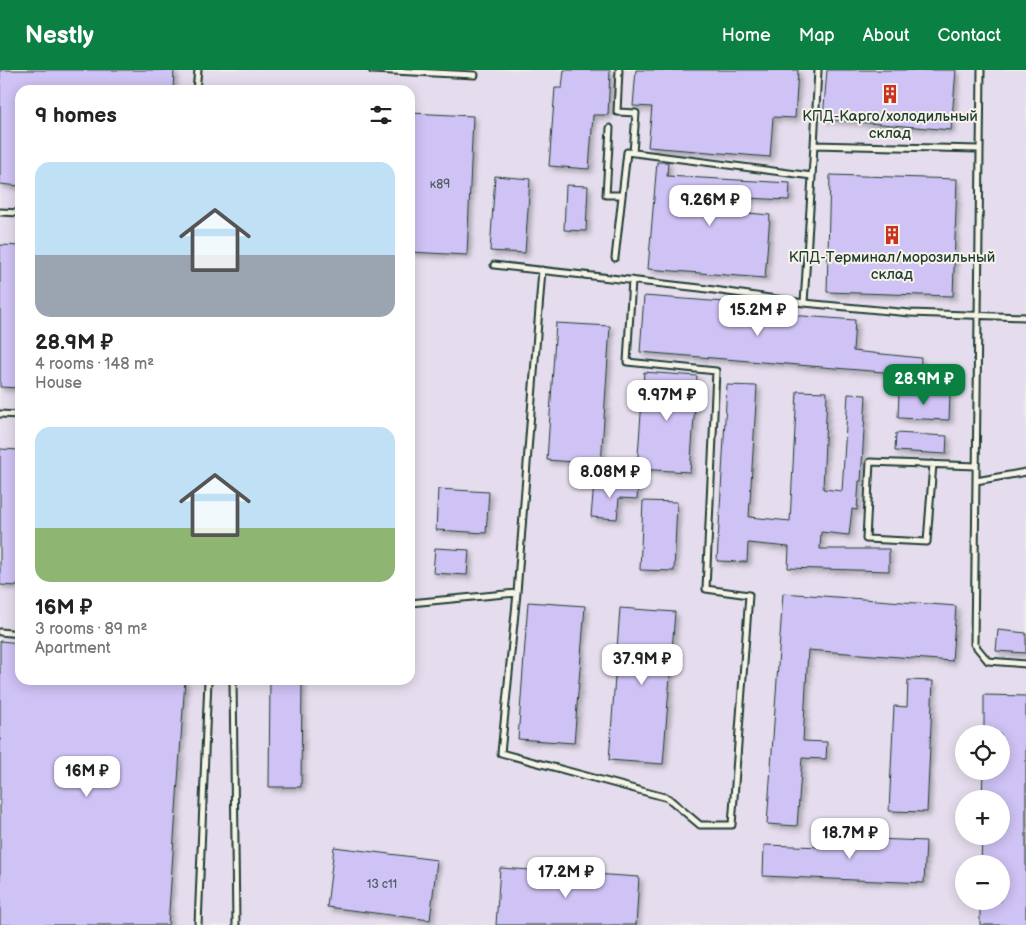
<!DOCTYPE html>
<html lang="en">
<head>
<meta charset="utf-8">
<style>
  body { margin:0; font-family:"Balsamiq Sans",sans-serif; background:#f6f6f6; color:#222; height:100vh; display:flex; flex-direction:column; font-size:19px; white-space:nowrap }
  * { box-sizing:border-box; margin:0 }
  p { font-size:16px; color:#767676 }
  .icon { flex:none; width:28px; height:28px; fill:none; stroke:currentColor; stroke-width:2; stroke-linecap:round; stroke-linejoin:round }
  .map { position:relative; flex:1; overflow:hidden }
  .side { position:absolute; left:15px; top:15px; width:400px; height:600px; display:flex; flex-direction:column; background:#fff; border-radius:15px; box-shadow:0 2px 12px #0003 }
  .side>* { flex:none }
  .buttons { position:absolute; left:955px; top:655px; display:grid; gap:10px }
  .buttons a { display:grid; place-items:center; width:55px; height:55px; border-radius:50%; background:#fff; box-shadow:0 2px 12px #0003; font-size:25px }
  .price { position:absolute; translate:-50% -42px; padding:0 11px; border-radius:10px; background:#fff; color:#222; font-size:16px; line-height:32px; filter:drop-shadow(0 1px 2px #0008) }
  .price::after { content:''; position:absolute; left:50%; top:30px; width:15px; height:11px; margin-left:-8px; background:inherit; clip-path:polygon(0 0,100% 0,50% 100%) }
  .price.active { background:#0b8043; color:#fff }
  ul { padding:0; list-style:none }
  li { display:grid; align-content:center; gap:10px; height:265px; padding:0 20px }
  li span { display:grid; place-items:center; height:155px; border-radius:15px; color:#555 }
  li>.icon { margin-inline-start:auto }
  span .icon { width:90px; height:90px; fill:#fffc; stroke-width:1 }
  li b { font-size:21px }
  h2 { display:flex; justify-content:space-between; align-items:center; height:60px; padding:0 20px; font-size:21px }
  header { display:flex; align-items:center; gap:30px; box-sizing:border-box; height:70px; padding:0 25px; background:#0b8043; color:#fff }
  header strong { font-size:24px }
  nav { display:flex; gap:28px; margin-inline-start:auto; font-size:18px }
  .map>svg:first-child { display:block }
  .built { fill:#e5dded; fill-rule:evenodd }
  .building { fill:#cfc2f4; stroke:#1f3d34; filter:url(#shadow) }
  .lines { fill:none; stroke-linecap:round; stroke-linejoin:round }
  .lane-casing { stroke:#1f3d34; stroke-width:9 }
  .lane { stroke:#f7f3e8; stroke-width:5 }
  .labels { text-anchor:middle; stroke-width:4; stroke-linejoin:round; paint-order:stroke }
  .number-label { font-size:12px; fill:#4b5e64 }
  .poi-label { font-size:15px; fill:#1f3d34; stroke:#f7f3e8 }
</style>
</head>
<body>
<header>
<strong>Nestly</strong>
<nav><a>Home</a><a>Map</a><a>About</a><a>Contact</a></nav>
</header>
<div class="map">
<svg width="1026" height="855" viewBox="0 0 1026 855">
  <defs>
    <filter id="shadow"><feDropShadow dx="3.5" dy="3.5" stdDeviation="2.5" flood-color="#0004"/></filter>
  </defs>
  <rect width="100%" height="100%" fill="#efe9ea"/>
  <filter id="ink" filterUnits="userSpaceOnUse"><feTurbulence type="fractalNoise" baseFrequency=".02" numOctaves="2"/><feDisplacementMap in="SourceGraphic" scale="10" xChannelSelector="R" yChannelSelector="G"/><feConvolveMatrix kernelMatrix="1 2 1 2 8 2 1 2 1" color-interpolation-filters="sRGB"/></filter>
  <g filter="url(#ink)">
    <path class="built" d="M0,0H1026V855H0ZM20,20H410V610H20ZM964,664H1001V701H964ZM964,729H1001V766H964ZM964,794H1001V831H964Z"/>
    <path class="building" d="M0,0H174L173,20H20V116L0,114Z
      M564,0H610L608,45H593L589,99L549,96L555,18H562Z
      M636,0H798L795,48L773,47L770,87L648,77L652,37L633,36Z
      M827,0H956L951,60L823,49Z
      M410,43L473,46L467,185L410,182Z
      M657,92H668L667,106L790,113L789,130L680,125V137L770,145L765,208L648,199Z
      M830,105L957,109L953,226L827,222Z
      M495,106L530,109L525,183L490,181Z
      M566,115L588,116L586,161L564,160Z
      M0,175L20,176V318L0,317Z
      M644,226L751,234L750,242L855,250L853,281L921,288L920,305L640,282Z
      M556,253L610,256L601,394L547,390Z
      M644,302L697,306L690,402L637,399Z
      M727,315L757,316L749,447L790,451L797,321L827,322L823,419L842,421L848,324L866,325L861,411H859L857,440L852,439L849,465L821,462L820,479H889V501L788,498L789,477L748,473L747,492L717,491Z
      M899,323L950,324L949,350L898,348Z
      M896,363L947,366L946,384L895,381Z
      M0,379L20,380V516L0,515Z
      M594,413L638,416L637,429L619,428L617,449L591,447Z
      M438,419L489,422L486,463L436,460Z
      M643,431L677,432L674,501L640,500Z
      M435,478L469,480L467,505L433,503Z
      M783,523L956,536L952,591L808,580L803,671L827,672L826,689L802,688L797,756L767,754Z
      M528,532L585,536L574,673L518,669Z
      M620,538L675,542L663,694L609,690Z
      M998,560L1026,563V583L996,581Z
      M0,571L20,573V610H185L168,855H0Z
      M270,610H302L301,717H269Z
      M908,610L933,611L927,742L889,741L894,636L907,637Z
      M984,625L1026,626V855H980V831H1001V794H981L982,766H1001V729H982L983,701H1001V664H984Z
      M823,767L926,771L924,813L763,806L764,775L823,777Z
      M334,777L437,790L430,850L327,837Z
      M500,798L639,807L636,855H496Z"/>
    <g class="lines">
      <g class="lane-casing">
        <path id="lane" d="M372,0L475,5
          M619,0L617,42L636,43L633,83
          M818,0L814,75L978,79
          M981,0L974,574L988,591L1026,594
          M196,20L198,0
          M610,58L606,125H622
          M0,142L20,143
          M615,188L627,82L812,106
          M494,195L700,218L804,233L910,243L1026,247
          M804,233L814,75
          M0,344L20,345
          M933,394L927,472L866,469L870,392L976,396
          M976,411L1026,402
          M517,523L501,683L668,728L700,755H732L749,525L706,519L716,301L627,292L632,210
          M410,533L517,523L542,200
          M0,562L20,564
          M233,610L236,855
          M198,855L208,610"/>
      </g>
      <use href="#lane" class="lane"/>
    </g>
  </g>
  <defs>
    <g id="building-bare" transform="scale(1.5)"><path d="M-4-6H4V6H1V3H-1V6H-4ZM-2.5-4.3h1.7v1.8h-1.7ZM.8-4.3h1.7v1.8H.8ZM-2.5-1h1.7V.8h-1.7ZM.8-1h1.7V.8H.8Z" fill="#c8321e" stroke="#f7f3e8" stroke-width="2.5" paint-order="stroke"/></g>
  </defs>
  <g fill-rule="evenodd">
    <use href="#building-bare" x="890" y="24"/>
    <use href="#building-bare" x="892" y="165"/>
  </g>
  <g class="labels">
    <g class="number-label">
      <text x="440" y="118">к89</text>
      <text x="382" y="818">13 с11</text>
    </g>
    <g class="poi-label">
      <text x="890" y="51">КПД-Карго/холодильный<tspan x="890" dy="17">склад</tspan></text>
      <text x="892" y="192">КПД-Терминал/морозильный<tspan x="892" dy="17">склад</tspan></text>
    </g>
  </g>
</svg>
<div class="buttons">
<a><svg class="icon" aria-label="locate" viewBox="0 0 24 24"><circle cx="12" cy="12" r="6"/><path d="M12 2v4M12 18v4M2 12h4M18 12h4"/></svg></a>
<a>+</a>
<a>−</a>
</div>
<b class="price" style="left:710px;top:157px">9.26M ₽</b>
<b class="price" style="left:758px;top:267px">15.2M ₽</b>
<b class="price active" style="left:924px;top:336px">28.9M ₽</b>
<b class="price" style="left:667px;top:352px">9.97M ₽</b>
<b class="price" style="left:610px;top:429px">8.08M ₽</b>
<b class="price" style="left:642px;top:616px">37.9M ₽</b>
<b class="price" style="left:87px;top:728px">16M ₽</b>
<b class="price" style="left:850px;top:790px">18.7M ₽</b>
<b class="price" style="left:566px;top:829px">17.2M ₽</b>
<section class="side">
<h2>9 homes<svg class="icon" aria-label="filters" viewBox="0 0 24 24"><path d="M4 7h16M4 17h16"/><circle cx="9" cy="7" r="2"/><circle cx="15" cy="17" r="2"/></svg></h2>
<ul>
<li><span style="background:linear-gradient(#bfe0f5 60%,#9aa5b1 0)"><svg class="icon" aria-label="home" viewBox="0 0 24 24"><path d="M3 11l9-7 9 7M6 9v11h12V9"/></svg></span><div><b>28.9M ₽</b><p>4 rooms · 148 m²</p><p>House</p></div></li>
<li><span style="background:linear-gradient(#bfe0f5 65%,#8fb573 0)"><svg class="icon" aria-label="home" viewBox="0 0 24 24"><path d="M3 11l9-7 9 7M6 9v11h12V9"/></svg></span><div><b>16M ₽</b><p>3 rooms · 89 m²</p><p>Apartment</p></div></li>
</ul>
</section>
</div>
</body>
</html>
